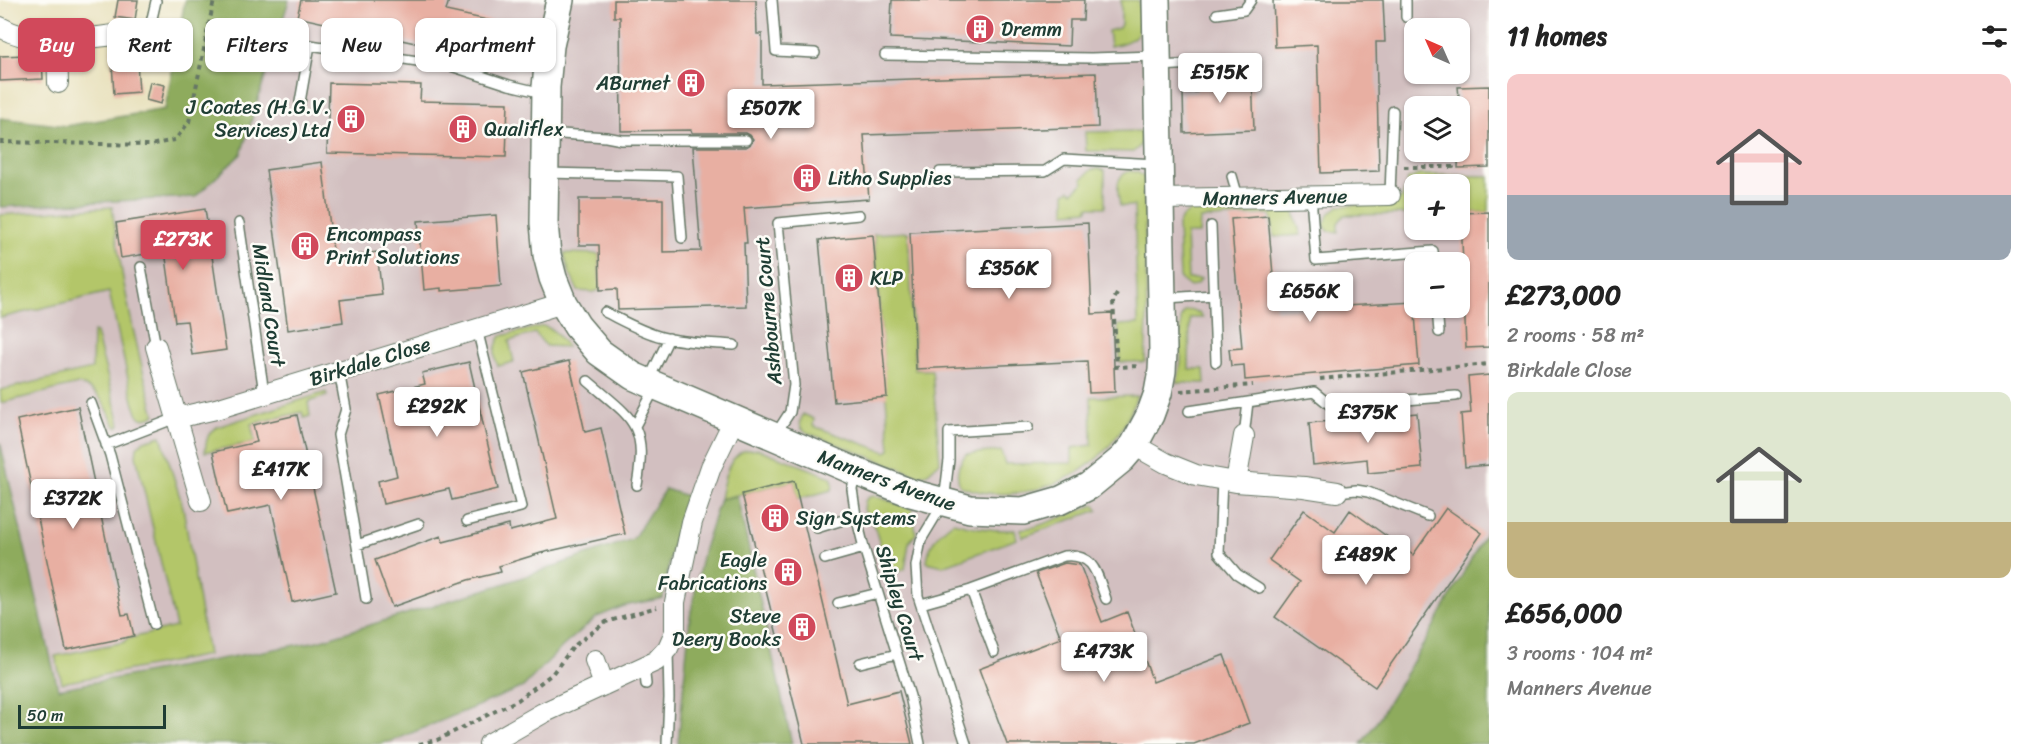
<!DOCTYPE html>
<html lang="en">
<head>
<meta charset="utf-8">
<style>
  body { margin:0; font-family:Sriracha,sans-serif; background:#f2f2f2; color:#222; height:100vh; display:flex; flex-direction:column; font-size:22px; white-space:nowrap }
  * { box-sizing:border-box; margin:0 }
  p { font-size:20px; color:#767676 }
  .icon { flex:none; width:33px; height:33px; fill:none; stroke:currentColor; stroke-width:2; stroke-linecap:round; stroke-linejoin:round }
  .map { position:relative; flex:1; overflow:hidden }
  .details { display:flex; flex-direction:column; background:#fff; width:540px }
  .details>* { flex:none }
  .hud { position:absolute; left:18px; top:18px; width:570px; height:54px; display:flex; gap:12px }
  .needle { width:39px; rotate:315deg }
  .tools { position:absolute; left:1404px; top:18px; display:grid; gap:12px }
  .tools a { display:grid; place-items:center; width:66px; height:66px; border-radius:12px; background:#fff; box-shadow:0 2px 4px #0004; font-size:30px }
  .scale { position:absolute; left:18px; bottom:15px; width:148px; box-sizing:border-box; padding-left:6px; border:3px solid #1f3d34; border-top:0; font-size:16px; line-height:21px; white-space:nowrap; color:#1f3d34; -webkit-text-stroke:4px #fdfcf7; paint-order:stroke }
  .price { position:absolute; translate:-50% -51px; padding:0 14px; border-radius:6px; background:#fff; color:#222; font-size:20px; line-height:39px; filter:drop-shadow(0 2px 3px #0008) }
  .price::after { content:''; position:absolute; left:50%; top:36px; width:18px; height:14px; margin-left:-9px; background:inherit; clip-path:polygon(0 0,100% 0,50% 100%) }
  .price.current { background:#d1495b; color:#fff }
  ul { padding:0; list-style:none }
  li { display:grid; align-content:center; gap:12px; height:318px; padding:0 18px }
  li span { display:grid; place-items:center; height:186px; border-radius:12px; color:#555 }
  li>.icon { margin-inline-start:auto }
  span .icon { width:108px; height:108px; fill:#fffc; stroke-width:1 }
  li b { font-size:26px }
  h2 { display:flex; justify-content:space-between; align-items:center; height:72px; padding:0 18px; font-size:26px }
  .tag { padding:0 21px; border-radius:12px; background:#fff; box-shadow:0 2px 4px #0004; font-size:21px; line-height:54px }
  .tag.current { background:#d1495b; color:#fff }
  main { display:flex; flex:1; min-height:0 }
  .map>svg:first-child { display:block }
  .industrial { fill:#d2bfc0; fill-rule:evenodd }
  .green { fill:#b3c669; stroke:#69824e; stroke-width:1.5 }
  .forest { fill:#8eab5d; stroke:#567448; stroke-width:1.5 }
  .building { fill:#e8afa2 }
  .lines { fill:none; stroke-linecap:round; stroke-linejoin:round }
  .lane-casing { stroke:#667765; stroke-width:12 }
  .street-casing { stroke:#667765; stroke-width:22 }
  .secondary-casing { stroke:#667765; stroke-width:30 }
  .path { stroke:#667765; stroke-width:4; stroke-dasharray:4.5 4.5; stroke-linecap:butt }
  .lane { stroke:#fff; stroke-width:9 }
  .street { stroke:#fff; stroke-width:20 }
  .secondary { stroke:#fff; stroke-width:27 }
  .labels { text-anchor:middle; stroke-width:5; stroke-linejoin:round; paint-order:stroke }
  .poi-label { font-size:20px; fill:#1f3d34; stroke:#fdfcf7; text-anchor:start }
  .street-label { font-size:20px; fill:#1f3d34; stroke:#fdfcf7 }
</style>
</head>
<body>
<main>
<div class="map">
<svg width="1489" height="744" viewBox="0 0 1489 744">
  <rect width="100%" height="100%" fill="#fdfcf7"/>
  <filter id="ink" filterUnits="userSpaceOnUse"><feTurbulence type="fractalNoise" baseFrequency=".0167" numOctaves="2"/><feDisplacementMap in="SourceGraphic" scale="12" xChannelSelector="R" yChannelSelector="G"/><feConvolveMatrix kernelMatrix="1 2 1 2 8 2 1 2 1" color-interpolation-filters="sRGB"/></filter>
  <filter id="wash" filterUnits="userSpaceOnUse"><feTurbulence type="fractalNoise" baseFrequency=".008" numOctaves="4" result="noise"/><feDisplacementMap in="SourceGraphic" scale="24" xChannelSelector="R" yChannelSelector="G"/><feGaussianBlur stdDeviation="1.35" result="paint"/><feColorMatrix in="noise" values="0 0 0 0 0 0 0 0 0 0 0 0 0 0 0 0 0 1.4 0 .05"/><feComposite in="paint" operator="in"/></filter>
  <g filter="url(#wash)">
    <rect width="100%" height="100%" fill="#e9e2bf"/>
    <path class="industrial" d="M289,0H1489V527L1426,640L1376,723L1361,744H792L737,496L690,617L678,744H70L0,442V207L195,197L241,154ZM1414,28H1460V74H1414ZM1414,106H1460V152H1414ZM1414,184H1460V230H1414ZM1414,262H1460V308H1414Z"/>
    <path class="green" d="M1121,0H1139C1141,31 1144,40 1110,46L1108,31L1119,28L1121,24Z
      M1142,131C1143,141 1142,146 1133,152L1086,151L1085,132Z
      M1099,168L1105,171V207H1088V210L1065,212V193L1070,190L1073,192L1084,182L1082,179L1091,170Z
      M1130,171L1137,172L1144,177L1147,321L1145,362H1120L1118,325L1138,324L1134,206H1120C1118,192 1113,176 1130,171Z
      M1419,175L1489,176V212L1460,213V184H1414V214L1344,215L1338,223V232L1328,231L1324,225L1328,215L1338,206L1390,203L1402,198L1408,179Z
      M112,207C121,278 135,346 155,415L144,419L138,416L133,401L109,292L0,318V215Z
      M1280,207L1294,212L1301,235L1274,237L1271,214L1200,219L1199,234H1186L1188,279H1201L1197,284L1190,287L1180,279L1178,225L1182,217L1193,209Z
      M908,232L915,370H932L940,462L928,473L920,476L808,433L801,428L800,422L803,414L814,419L813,426L886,452L890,450L874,234Z
      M564,253L599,254L600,290L593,292L578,291L569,272Z
      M1192,310L1199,313L1203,318H1190L1189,369H1204L1205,383H1177L1181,362V317L1185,311Z
      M543,326C555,329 560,337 567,347L546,346L535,333L509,341L514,362L498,366C493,354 494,347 501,336Z
      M93,332L96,333L120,424L118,427L115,426C106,406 100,390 78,384L1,403L0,390L92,369Z
      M326,392L327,396L308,402L310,416L304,418L302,412L251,424L255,442L205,452C206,442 207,432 217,427Z
      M1137,396C1131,413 1123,430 1111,444C1076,485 1011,506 960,486C955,473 958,465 966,454L1001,451L1005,464L1072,463V448L1092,445L1091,397Z
      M161,436L183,507L208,655L62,683L55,656L125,642L127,639L176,627L136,456L137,447L144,441Z
      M758,449L831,477L833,483L832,490L798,499L794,481L720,499C723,483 727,459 743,451C747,450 754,450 758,449Z
      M875,496L913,509L916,534L909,542L905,569L889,575L875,528L864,510L865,501L869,497Z
      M1095,505L1098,510L1022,537L1020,529L1035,527Z
      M953,522C974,528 993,531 1015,530L1017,539L943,566L927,562C928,544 939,532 953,522Z"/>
    <path class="forest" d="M185,0H289L241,154L195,197L0,207V118L66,126L165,109Z
      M0,442L58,689L318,641L500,585L633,539L665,489L687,496L672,547L663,598L624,606L597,617L562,647L523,687L392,741L378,744H0Z
      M737,496L792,744H678L690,617L703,552L720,499Z
      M1489,527V744H1361L1376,723L1426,640Z"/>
    <g id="blocks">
      <path class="building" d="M118,0H138L135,20L115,17Z
        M301,0H449L446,11L515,26L506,63L297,17Z
        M614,0H756L757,34H762V84L1096,73L1098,127L864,135L869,199L744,208L747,243H744L746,306L618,310L617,289L600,290L599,245H579V199H663V252L701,251L693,147H746L751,144L753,139L750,135L746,133H692L691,130L621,131L620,17H614Z
        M892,0H1084L1083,20H1070L1069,46L890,38Z
        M1273,0H1383L1385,42H1376L1379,171L1321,173L1317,45L1275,47Z
        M136,47L139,92L114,94L111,48Z
        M27,55V58L42,57L43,79L0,81V56Z
        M1252,73L1254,130L1184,133L1183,93L1197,92L1196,75Z
        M150,82L165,85L161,104L146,100Z
        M329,83L421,85L420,101L508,103L506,157L327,153Z
        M1489,86V167L1458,168L1460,106L1458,87Z
        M322,162L334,258L377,252L382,295L340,300L343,322L288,330L266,170Z
        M205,209L226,350L192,355L187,321L175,322L165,251L121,258L116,223Z
        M1489,212V347L1466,348L1461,213Z
        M496,215L501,286L441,291V288L424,290L418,221Z
        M1268,216L1276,310L1414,302L1419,365L1245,380L1244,365L1231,366L1229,349L1242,348L1231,219Z
        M1088,223L1092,314L1112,313L1115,392L1089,393L1087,361L916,369L910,232Z
        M873,235L887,397L834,402L819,240Z
        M569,361L585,432L601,428L625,534L541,553L499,566L501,572L468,580L392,607L375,560L441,536L443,542L509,525L510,531L557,519L523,372Z
        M469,362L498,489L452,500L449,489L383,504L378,481L397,476L379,395L425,384L422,373Z
        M1489,375V465L1465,467L1461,414L1471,413L1468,377Z
        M78,407L122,615L129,614L134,636L66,650L17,420Z
        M1417,413L1422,468L1368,473L1367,459L1313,465L1309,423L1363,418L1364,427L1398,424L1397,415Z
        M297,415L336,592L292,602L271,505L227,514L213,452L257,442L253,425Z
        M794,481L847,704L899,691L912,744H804L742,494Z
        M1446,508L1482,533L1375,687L1275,617L1300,582L1269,560L1304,510L1335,532L1350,510L1413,555Z
        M1065,563L1080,565L1102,622L1127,612L1153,682L1224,655L1249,723L1194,744H1007L979,669L1061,638L1036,573Z"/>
    </g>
  </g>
  <g filter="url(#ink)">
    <use href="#blocks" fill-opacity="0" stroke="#667765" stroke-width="1.5"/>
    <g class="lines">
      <g class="lane-casing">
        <path id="lane" d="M772,0L776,51L815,53
          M1406,0V17
          M1217,14L1244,10L1251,0
          M123,34L146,32L150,27L156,1
          M885,55L1091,58L1156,56
          M1159,66L1196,64
          M300,102L310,45L451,66L509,85L543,93
          M546,133L606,137L622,140H746
          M940,172L1045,171L1064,159L1156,164
          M546,173L677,176L682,238
          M1232,176L1238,197
          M1390,195L1393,111
          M1311,196L1316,260L1433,251L1434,262
          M239,223L264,393
          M1211,226L1216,362
          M141,267L156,347
          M1166,298L1214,295
          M1437,308L1439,332
          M605,312C623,321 642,332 662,337C686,343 710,343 734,345
          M339,371L346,409L338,435L366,599
          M649,379L669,338
          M588,381C632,419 648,423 637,485
          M91,403L110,455L154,624
          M1189,411L1314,392L1331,406L1456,396
          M635,426L655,388
          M775,435L790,412L794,385L778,223L859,215
          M1244,436L1248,402
          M106,445L176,418
          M856,474L852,489L856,516L864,548L910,696L920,744
          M1222,480L1219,553L1237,574L1259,588
          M1337,492L1356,490L1368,492L1428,516
          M467,521L521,507L477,329
          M817,528L856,516
          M357,545L419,524
          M825,559L864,548
          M971,590L994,652
          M838,603L878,593
          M921,604L971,590L1064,556C1095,553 1097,575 1106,599
          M860,663L897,654
          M644,666L646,684
          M667,744L669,698L668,651
          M966,744L918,596L916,566L921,540L944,502L949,460V432L1028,427"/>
      </g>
      <g class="street-casing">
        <path id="street" d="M0,27C39,49 81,38 123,34
          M57,42L58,83
          M1160,199L1390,195
          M156,347L201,501
          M176,418L216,409L563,303
          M1134,445L1166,463L1196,475L1236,482L1304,487L1337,492
          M1236,482L1244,436
          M595,660L604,685
          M489,744L543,713L656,661L668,648L675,632V602L692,522L711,467L734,420"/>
      </g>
      <g class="secondary-casing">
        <path id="secondary" d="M560,0L550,46L546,87L544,223L547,255L553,278L563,303L577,326L599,352L633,376L857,472L911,493L970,509L1023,511L1061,500L1089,486L1122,459L1134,445L1150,415L1158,393L1162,371L1163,352L1156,0"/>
      </g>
      <path class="path" d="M0,142L150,145L175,140L189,122L214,0
        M1404,167H1453V158H1458
        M1117,294L1113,301L1117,367
        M1114,367L1140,366
        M1320,379L1489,364
        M1180,391L1253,385
        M419,744L437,740L518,700L552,674L574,646L606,622L657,607"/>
      <use href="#lane" class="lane"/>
      <use href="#street" class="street"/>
      <use href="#secondary" class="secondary"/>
    </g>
  </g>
  <defs>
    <g id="building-disc" transform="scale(1.5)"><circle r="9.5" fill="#d1495b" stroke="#fdfcf7"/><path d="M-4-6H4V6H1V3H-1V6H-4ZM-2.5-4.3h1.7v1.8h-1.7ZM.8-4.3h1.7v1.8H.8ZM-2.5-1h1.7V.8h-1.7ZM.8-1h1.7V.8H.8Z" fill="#fff"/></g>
  </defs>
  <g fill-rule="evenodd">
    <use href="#building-disc" x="980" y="29"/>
    <use href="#building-disc" x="691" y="83"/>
    <use href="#building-disc" x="351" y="119"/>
    <use href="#building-disc" x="463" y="129"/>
    <use href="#building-disc" x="807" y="178"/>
    <use href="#building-disc" x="305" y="246"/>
    <use href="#building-disc" x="849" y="278"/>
    <use href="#building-disc" x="775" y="518"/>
    <use href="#building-disc" x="788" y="572"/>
    <use href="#building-disc" x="802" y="627"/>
  </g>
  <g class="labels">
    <g class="poi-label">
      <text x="1001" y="36">Dremm</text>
      <text x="670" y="90" text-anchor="end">ABurnet</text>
      <text x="330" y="114" text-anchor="end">J Coates (H.G.V.<tspan x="330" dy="23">Services) Ltd</tspan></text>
      <text x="484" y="136">Qualiflex</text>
      <text x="828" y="185">Litho Supplies</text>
      <text x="326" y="241">Encompass<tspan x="326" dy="23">Print Solutions</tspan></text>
      <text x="870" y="285">KLP</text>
      <text x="796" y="525">Sign Systems</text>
      <text x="767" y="567" text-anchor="end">Eagle<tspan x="767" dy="23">Fabrications</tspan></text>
      <text x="781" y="623" text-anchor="end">Steve<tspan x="781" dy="23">Deery Books</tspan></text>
    </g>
    <g class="street-label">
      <text transform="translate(1275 197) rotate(-1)" y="7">Manners Avenue</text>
      <text transform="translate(269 305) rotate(81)" y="7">Midland Court</text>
      <text transform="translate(768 311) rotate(-95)" y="7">Ashbourne Court</text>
      <text transform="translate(370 361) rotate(-17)" y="7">Birkdale Close</text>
      <text transform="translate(887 480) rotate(20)" y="7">Manners Avenue</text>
      <text transform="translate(900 603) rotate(73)" y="7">Shipley Court</text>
    </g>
  </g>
</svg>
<div class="tools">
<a><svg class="needle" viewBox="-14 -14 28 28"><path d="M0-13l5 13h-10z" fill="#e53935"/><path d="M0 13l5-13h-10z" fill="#767676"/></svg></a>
<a><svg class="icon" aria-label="layers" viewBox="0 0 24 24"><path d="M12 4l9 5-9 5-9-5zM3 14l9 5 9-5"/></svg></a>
<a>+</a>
<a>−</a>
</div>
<div class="scale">50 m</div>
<b class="price" style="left:1220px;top:104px">£515K</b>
<b class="price" style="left:771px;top:140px">£507K</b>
<b class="price current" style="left:183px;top:271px">£273K</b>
<b class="price" style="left:1009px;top:300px">£356K</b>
<b class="price" style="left:1310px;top:323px">£656K</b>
<b class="price" style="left:437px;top:438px">£292K</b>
<b class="price" style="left:1368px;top:444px">£375K</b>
<b class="price" style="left:281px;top:501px">£417K</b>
<b class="price" style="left:73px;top:530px">£372K</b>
<b class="price" style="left:1366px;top:586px">£489K</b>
<b class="price" style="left:1104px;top:683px">£473K</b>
<div class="hud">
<a class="tag current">Buy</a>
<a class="tag">Rent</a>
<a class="tag">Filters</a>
<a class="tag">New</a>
<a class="tag">Apartment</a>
</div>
</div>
<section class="details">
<h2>11 homes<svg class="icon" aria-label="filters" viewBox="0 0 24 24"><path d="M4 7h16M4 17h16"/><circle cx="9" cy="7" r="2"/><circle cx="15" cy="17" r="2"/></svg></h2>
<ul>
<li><span style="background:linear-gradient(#f6c9c9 65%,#9aa5b1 0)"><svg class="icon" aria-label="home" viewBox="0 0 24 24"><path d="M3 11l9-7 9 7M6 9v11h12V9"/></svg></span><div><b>£273,000</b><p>2 rooms · 58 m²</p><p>Birkdale Close</p></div></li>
<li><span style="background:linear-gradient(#dfe7d0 70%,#c2b280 0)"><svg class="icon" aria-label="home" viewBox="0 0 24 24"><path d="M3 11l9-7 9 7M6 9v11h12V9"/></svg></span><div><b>£656,000</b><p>3 rooms · 104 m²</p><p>Manners Avenue</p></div></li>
</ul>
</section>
</main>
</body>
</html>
